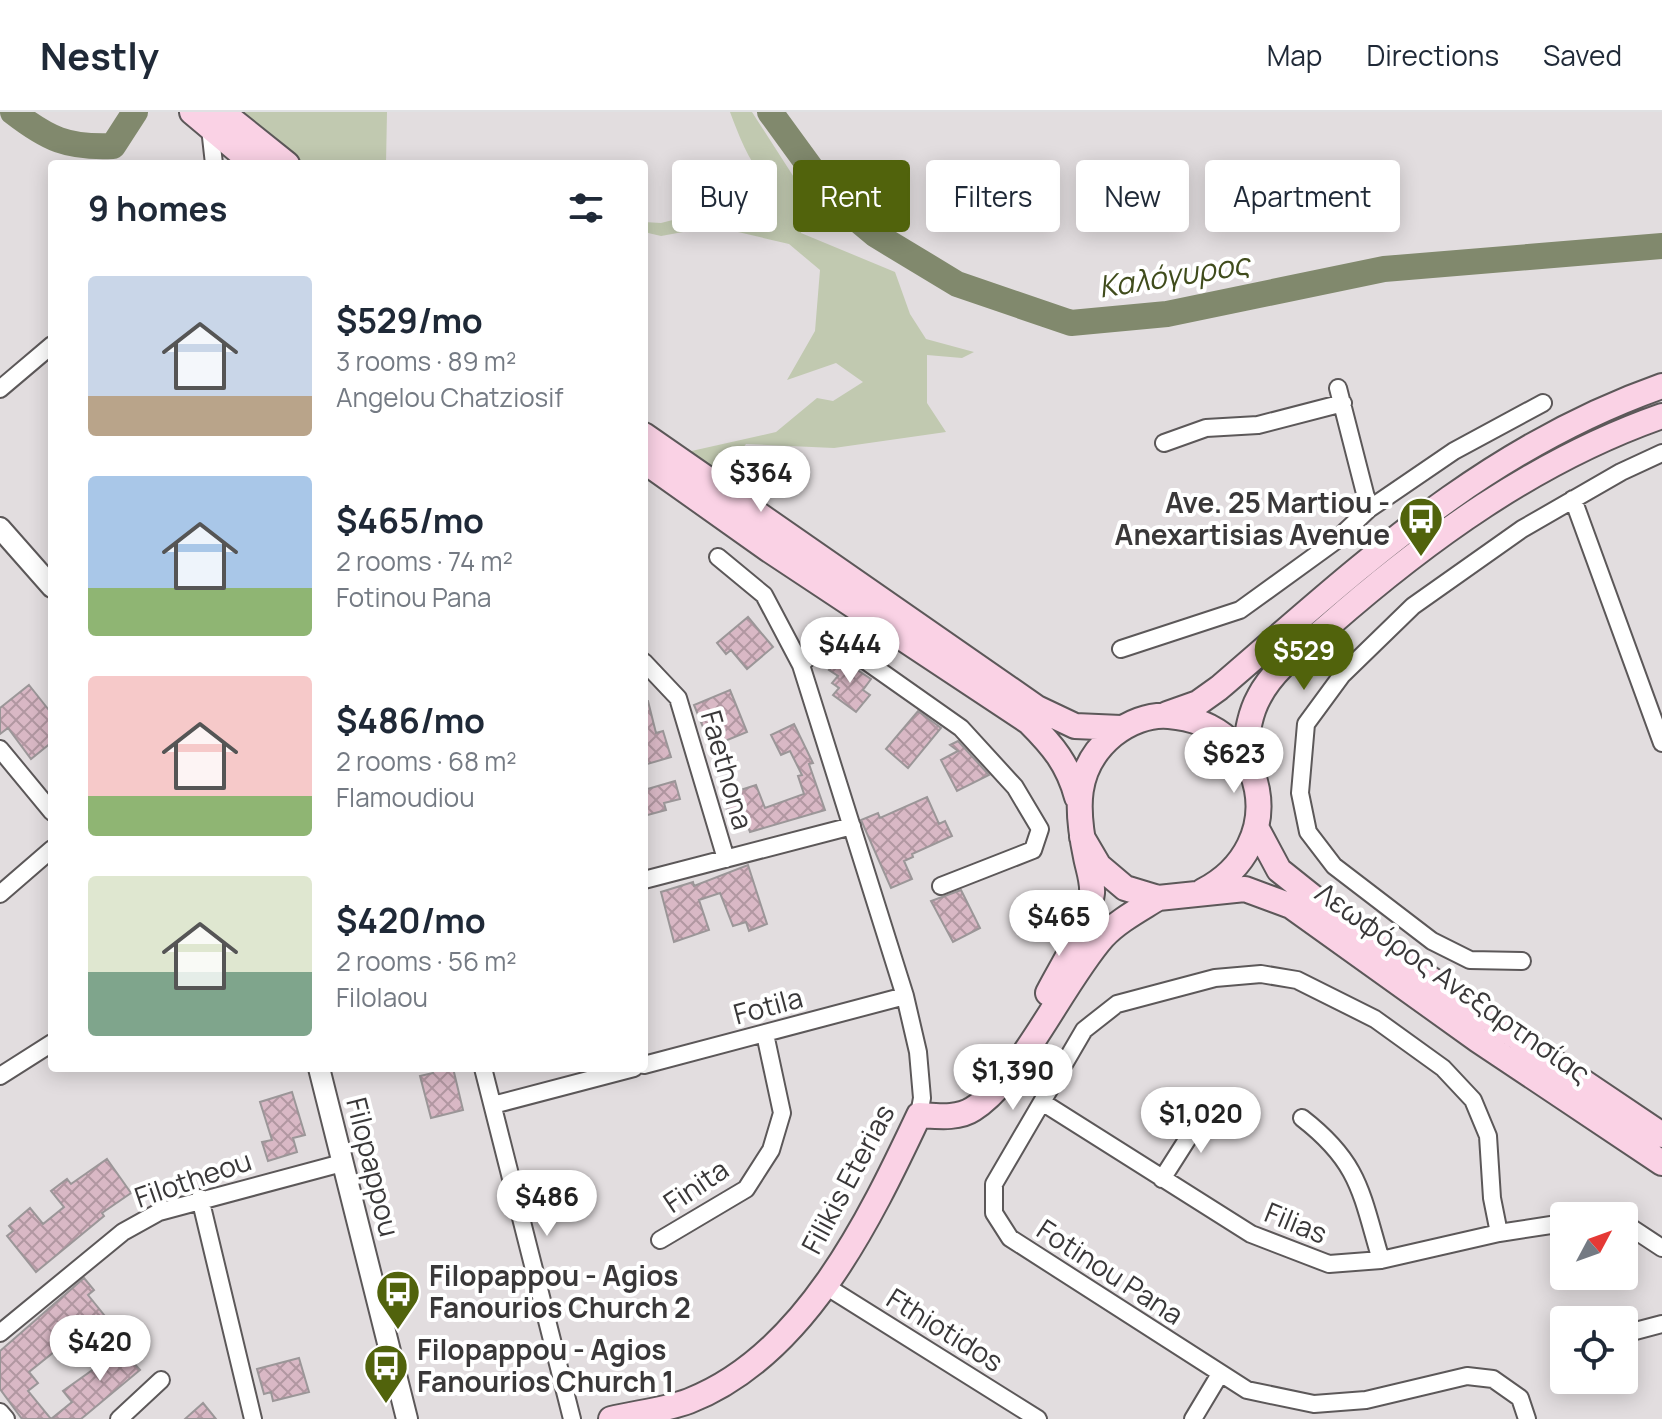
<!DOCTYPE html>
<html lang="en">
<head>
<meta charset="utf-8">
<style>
  body { margin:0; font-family:Manrope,sans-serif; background:#f6f6f7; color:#1f2937; height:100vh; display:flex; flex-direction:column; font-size:30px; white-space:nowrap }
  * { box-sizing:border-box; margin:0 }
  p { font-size:26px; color:#747a83 }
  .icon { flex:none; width:44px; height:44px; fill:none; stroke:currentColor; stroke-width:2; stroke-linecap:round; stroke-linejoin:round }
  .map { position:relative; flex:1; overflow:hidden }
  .drawer { position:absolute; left:48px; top:48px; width:600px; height:912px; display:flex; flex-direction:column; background:#fff; border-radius:8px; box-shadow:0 4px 20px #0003 }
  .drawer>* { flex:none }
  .banner { position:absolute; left:672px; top:48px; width:760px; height:72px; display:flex; gap:16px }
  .needle { width:52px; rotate:49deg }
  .fabs { position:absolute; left:1550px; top:1090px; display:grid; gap:16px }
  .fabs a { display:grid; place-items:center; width:88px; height:88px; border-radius:8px; background:#fff; box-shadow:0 4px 20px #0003; font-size:40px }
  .price { position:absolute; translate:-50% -68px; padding:0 18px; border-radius:28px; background:#fff; color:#222; font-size:26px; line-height:52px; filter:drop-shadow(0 2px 4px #0008) }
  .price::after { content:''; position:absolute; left:50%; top:48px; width:24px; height:18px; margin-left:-12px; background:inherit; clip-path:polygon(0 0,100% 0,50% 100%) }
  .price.on { background:#51630c; color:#fff }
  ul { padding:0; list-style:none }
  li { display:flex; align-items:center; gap:24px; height:200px; padding:0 40px }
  li span { display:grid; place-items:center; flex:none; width:224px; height:160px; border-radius:8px; color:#555 }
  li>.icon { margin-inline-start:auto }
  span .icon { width:96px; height:96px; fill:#fffc; stroke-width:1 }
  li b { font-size:34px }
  h2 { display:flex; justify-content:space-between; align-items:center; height:96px; padding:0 40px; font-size:34px }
  .pill { padding:0 28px; border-radius:8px; background:#fff; box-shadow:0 4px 20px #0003; font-size:28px; line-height:72px }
  .pill.on { background:#51630c; color:#fff }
  header { display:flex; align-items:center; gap:48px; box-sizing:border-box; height:112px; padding:0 40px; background:#fff; border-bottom:2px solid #e0e1e3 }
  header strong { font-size:38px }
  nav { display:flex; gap:44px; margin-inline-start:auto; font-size:28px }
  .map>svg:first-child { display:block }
  .green { fill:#c1c9b0 }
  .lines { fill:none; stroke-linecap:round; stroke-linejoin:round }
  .river { stroke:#81896d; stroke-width:26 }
  .building { fill:url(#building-cross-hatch); stroke:#9b9698; stroke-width:2 }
  .minor-casing { stroke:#5c5859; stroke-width:20 }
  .tertiary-casing { stroke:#5c5859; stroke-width:24 }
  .secondary-casing { stroke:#5c5859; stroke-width:28 }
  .minor { stroke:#fff; stroke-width:16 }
  .tertiary { stroke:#fff; stroke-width:20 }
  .secondary { stroke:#fad2e5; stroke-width:24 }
  .labels { text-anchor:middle; stroke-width:8; stroke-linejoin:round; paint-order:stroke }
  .poi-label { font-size:28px; font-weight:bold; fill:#3a3839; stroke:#fff; text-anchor:start }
  .street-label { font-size:28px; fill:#3a3839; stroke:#fff }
  .water-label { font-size:30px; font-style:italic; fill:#404c1c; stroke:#fff }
</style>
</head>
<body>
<header>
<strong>Nestly</strong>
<nav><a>Map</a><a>Directions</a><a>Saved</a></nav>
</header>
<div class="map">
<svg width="1662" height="1307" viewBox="0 0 1662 1307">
  <defs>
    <pattern id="building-cross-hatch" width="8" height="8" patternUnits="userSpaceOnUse" patternTransform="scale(2)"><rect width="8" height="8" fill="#d9b8c5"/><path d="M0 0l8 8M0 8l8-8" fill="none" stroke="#b197a1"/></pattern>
  </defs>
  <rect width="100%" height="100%" fill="#e2dddf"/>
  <path class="green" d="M239,0H387L386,52H301Z
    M730,0H752L806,84L801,121L895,160L910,202L926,227L974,240L962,246L927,243V291L946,320L834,336L746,332L736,345V371L687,340L776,320L817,286L833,289L863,270L836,251L787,268L815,219L820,158L789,132L738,120L705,116L661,124L644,120V110L661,111L708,99L757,96L773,75C750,54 741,29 730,0Z"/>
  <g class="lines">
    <path class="river" d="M13,0C48,27 67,36 113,34L135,0
      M770,0L834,88L876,123L957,172L1071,211L1167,202L1384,157L1662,134"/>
  </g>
  <path class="building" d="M748,505L773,535L747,557L731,538L726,542L717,531Z
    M839,546L871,567L863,578L870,583L856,600L833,583L839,576L832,571L838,564L829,558Z
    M29,573L52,602V630L31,647L8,616L0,622V596Z
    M730,578L747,620L725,629L720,619L707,625L694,593Z
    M644,589H648L656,621L663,619L671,645L644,653Z
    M918,599L941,616L908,656L886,637Z
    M794,612L813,651L809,652L825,698L750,720L743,702L730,706L722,684L756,673L765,696L804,682L798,664L802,663L790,639L781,643L771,623Z
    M958,629L989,663L957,679L941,648L958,639L950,633Z
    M675,669L680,687L664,691L666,698L644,704V678Z
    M927,685L939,712L945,709L952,724L912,742L913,745L904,749L912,767L891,776L861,708L878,701L880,706Z
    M748,753L767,812L749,819L746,810L733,814L720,781L699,788L709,818L674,830L661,780L693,770L694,774Z
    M961,778L980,816L953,830L931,789Z
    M432,956H453L463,998L431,1006L420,964L433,961Z
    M292,980L305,1023L293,1026L297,1040L268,1049L262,1030L272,1028L260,990Z
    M107,1047L131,1081L102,1101L104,1104L36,1160L7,1124L13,1119L9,1114L30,1096L43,1112L64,1095L51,1079L67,1067L71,1072Z
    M84,1166L94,1178L88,1183L104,1203L58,1245L54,1240L29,1260L38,1271L28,1279L51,1307H22L0,1277V1239Z
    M123,1226L138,1244L132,1249L140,1258L81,1307H51L72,1290L63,1279L119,1239L114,1233Z
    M299,1246L309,1280L273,1289L271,1280L264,1282L257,1257Z
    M203,1291L216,1307H185Z"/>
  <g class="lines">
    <g class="minor-casing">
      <path id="minor" d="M210,16L214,52
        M1338,276L1369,397
        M0,277L52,233
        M1164,331L1206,316L1258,313L1343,291
        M1573,387L1662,631
        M718,445L764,483L801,553L905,884L918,940L922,986L919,1003
        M1121,537L1240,498L1334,430L1369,397L1454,339L1543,291
        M644,550L678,586L726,747
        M801,553L818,534L846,535L961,616L1015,675L1040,717L1033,738L941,774
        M0,637L52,700
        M644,768L852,714
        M0,782L52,737
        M1522,849L1470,848L1432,829L1334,754L1308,720L1300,681L1306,612L1342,563L1413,494L1522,417L1621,360L1662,341
        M644,953L905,884
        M483,956L572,1307
        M0,964L52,931
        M1042,990L1251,1122L1329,1152L1381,1148L1499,1121L1564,1111
        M493,993L634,956
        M1302,1006C1360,1051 1361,1081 1381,1148
        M1162,1067L1206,998
        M200,1086L253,1307
        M1624,1111L1662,1136
        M1499,1121L1492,1086L1488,1024L1473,988L1443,956L1375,907L1297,868L1261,862L1215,866L1117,892L1084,918L994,1072V1101L1010,1126L1247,1278L1314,1292L1366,1288L1467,1264L1493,1267L1520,1286L1527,1307
        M660,1128L746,1077L771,1038L782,1001L765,922
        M824,1173L1038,1307
        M0,1221L123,1120L159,1100L342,1051
        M1624,1222L1662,1212
        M0,1300L6,1307
        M119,1307L161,1268
        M1193,1307L1220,1262"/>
    </g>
    <g class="tertiary-casing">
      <path id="tertiary" d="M0,416L52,475
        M319,956L407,1307"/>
    </g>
    <g class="secondary-casing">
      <path id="secondary" d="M192,0L254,52
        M222,0L287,52
        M644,323L1037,596L1075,614L1121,616
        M644,349L768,437L1029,610C1053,634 1068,652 1077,685
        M1167,602L1198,591L1219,576C1360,455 1483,337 1662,274
        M1244,644C1247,624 1249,603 1259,585C1274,556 1303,536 1327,515C1426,428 1536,348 1662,304
        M1257,717L1279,758L1334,802L1662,1023
        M1082,725L1099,754L1125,776L1158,786L1245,777L1291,794L1478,928L1662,1051
        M1048,881C1064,850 1088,815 1092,781C1093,769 1088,756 1086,745C1076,698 1073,656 1113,623C1128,611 1149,602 1169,604C1269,612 1292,733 1203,779
        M611,1307C636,1301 665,1298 689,1289C804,1244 869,1109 919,1003C937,1004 958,1007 973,997C1020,968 1063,870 1103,825C1118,809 1139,798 1158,786"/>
    </g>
    <use href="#minor" class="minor"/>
    <use href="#tertiary" class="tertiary"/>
    <use href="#secondary" class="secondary"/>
  </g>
  <defs>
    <g id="bus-pin" transform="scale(2.3)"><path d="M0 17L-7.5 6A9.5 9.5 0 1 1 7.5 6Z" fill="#51630c" stroke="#fff"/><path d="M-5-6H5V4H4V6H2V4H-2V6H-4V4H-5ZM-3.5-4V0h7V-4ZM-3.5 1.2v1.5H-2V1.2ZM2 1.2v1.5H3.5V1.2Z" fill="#fff"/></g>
  </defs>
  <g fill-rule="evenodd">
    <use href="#bus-pin" x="1421" y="407"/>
    <use href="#bus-pin" x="398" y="1180"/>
    <use href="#bus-pin" x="386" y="1254"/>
  </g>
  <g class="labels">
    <g class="poi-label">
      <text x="1390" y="401" text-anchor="end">Ave. 25 Martiou -<tspan x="1390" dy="32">Anexartisias Avenue</tspan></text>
      <text x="429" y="1174">Filopappou - Agios<tspan x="429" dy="32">Fanourios Church 2</tspan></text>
      <text x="417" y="1248">Filopappou - Agios<tspan x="417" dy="32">Fanourios Church 1</tspan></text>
    </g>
    <g class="street-label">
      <text transform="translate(727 658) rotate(74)" y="10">Faethona</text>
      <text transform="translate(1453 871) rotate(35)" y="10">Λεωφόρος Ανεξαρτησίας</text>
      <text transform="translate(768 894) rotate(-15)" y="10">Fotila</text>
      <text transform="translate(373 1055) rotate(76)" y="10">Filopappou</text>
      <text transform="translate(193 1067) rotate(-19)" y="10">Filotheou</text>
      <text transform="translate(848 1067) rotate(-62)" y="10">Filikis Eterias</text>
      <text transform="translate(696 1074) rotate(-34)" y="10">Finita</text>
      <text transform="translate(1296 1111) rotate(22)" y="10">Filias</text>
      <text transform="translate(1110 1160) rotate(33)" y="10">Fotinou Pana</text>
      <text transform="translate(945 1218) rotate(32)" y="10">Fthiotidos</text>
    </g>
    <g class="water-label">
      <text transform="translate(1174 164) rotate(-9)" y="10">Καλόγυρος</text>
    </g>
  </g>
</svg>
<div class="fabs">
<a><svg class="needle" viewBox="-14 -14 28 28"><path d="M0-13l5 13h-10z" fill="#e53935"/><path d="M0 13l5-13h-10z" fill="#747a83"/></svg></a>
<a><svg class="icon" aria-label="locate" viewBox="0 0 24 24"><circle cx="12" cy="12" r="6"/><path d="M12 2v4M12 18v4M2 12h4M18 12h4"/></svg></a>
</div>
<b class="price" style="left:761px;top:402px">$364</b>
<b class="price" style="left:850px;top:573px">$444</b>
<b class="price on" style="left:1304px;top:580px">$529</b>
<b class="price" style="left:1234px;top:683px">$623</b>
<b class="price" style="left:1059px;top:846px">$465</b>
<b class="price" style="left:1013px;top:1000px">$1,390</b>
<b class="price" style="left:1201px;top:1043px">$1,020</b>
<b class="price" style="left:547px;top:1126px">$486</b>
<b class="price" style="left:100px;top:1271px">$420</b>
<div class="banner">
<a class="pill">Buy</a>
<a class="pill on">Rent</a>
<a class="pill">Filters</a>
<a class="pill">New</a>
<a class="pill">Apartment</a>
</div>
<section class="drawer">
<h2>9 homes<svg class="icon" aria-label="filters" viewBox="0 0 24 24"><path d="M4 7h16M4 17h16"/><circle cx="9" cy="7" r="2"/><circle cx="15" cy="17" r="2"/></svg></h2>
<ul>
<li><span style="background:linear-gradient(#c9d6e8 75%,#b9a48a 0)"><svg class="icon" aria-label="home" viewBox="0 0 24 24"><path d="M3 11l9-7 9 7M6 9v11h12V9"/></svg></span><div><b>$529/mo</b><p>3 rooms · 89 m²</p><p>Angelou Chatziosif</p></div></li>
<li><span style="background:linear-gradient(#a9c7e8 70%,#8fb573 0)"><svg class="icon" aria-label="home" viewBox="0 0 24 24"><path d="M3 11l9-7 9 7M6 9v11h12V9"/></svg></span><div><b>$465/mo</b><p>2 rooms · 74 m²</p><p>Fotinou Pana</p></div></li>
<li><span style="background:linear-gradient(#f6c9c9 75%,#8fb573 0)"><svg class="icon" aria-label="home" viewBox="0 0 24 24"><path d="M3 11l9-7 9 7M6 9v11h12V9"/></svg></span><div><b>$486/mo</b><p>2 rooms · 68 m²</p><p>Flamoudiou</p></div></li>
<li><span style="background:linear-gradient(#dfe7d0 60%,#7fa58c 0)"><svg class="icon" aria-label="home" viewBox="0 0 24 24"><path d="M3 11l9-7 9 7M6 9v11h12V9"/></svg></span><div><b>$420/mo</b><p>2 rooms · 56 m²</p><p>Filolaou</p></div></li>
</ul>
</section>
</div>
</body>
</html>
